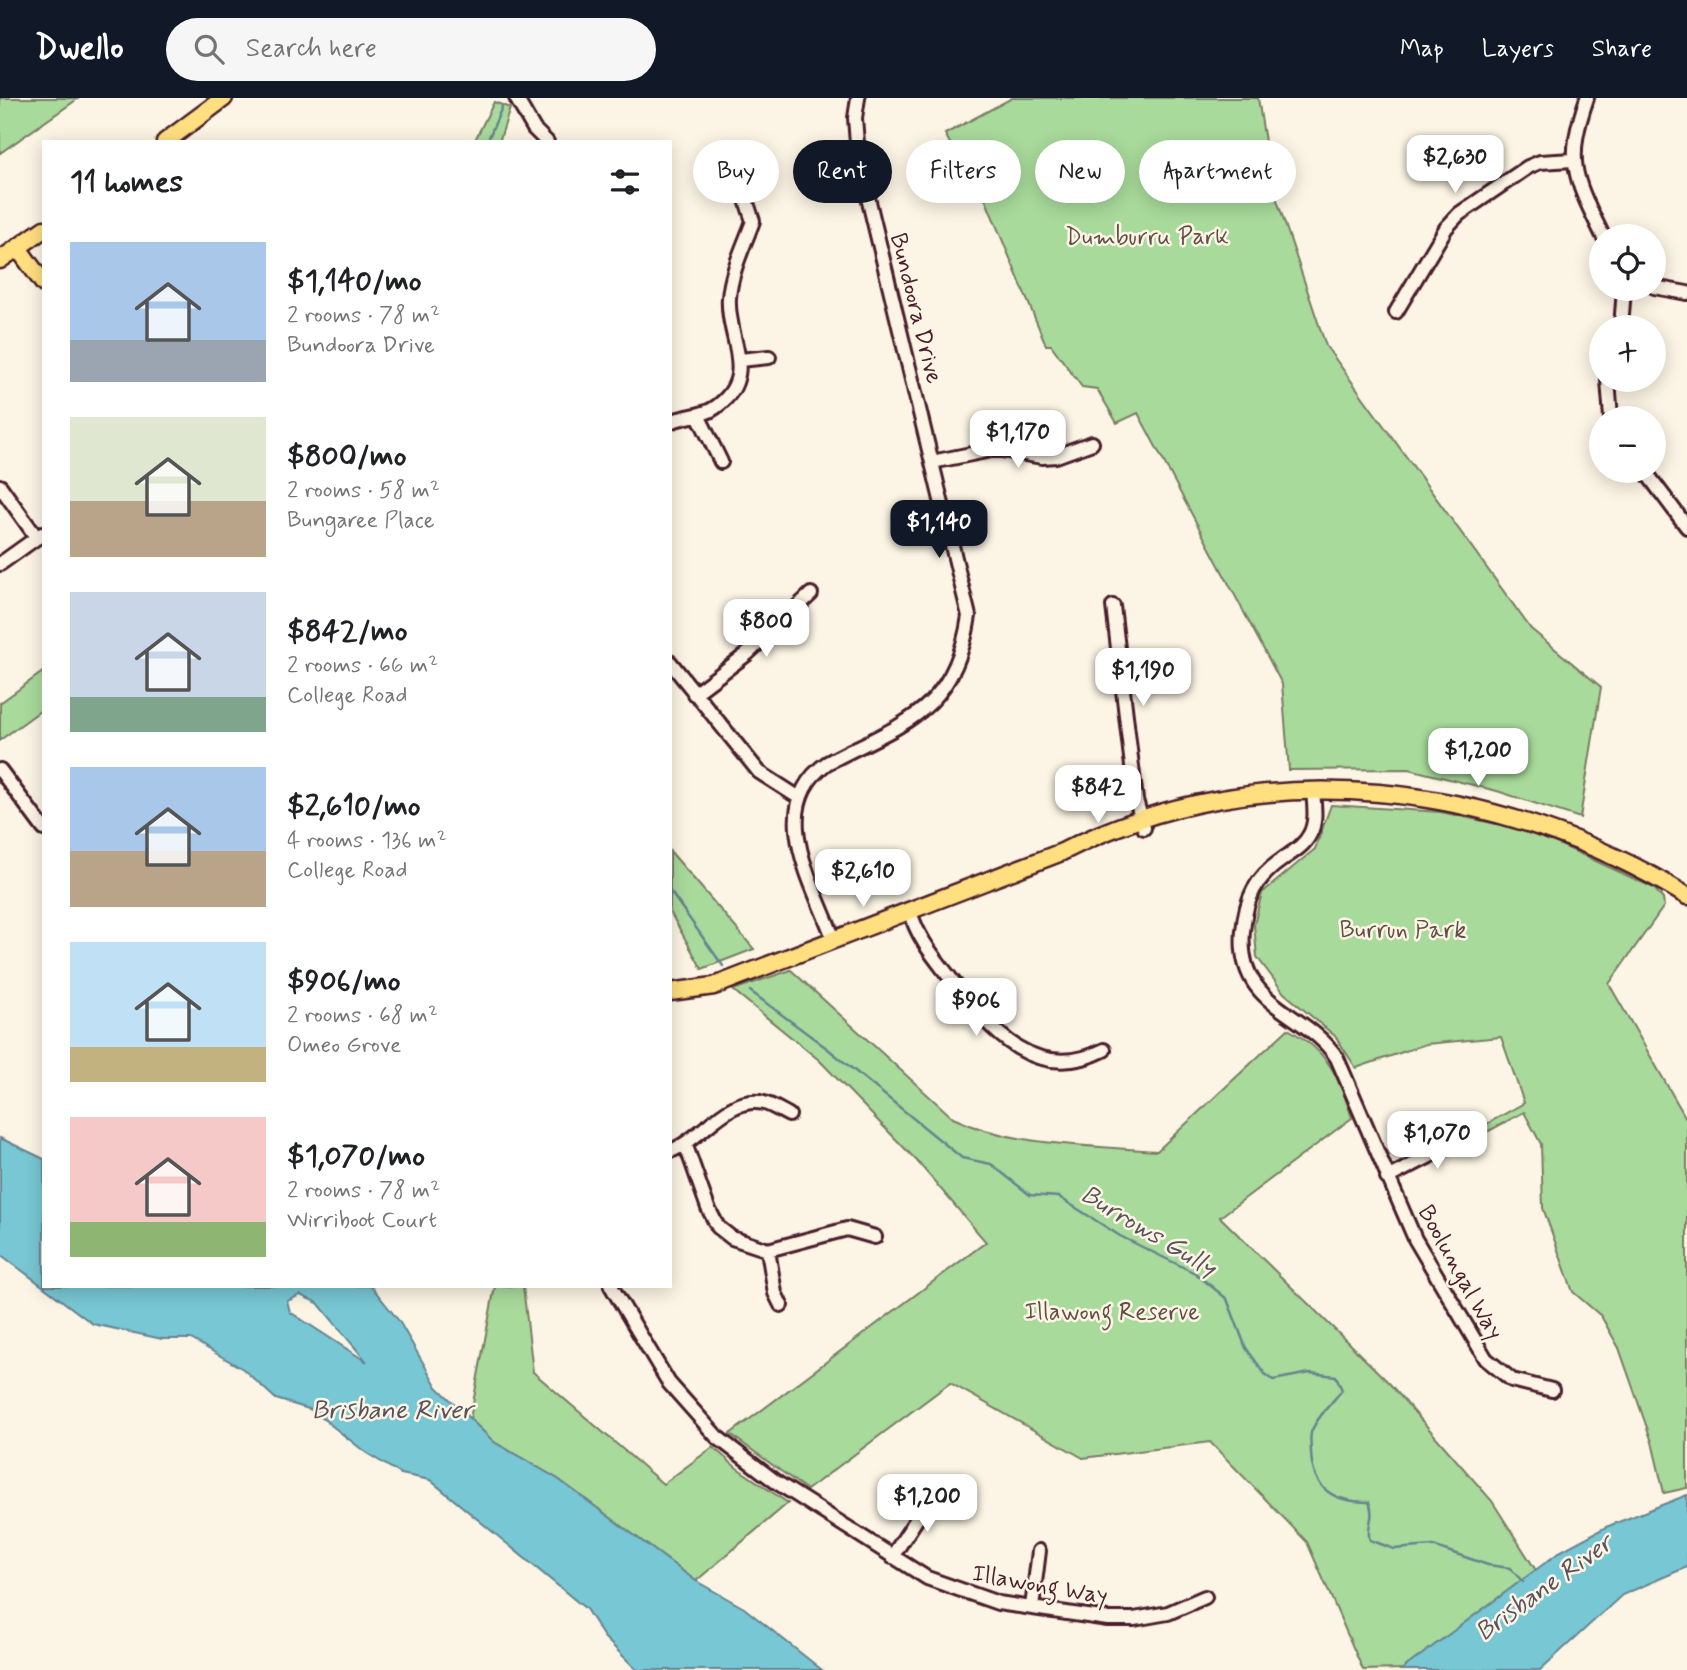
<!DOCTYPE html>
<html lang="en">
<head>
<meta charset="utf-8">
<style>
  body { margin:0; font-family:Mynerve,sans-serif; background:#f6f6f6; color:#202124; height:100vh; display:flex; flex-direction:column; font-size:26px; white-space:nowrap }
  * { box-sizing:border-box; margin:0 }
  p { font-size:23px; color:#757577 }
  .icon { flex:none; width:38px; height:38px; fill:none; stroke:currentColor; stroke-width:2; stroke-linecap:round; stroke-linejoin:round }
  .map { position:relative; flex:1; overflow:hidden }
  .sheet { position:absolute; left:42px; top:42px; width:630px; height:1148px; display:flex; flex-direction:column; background:#fff; border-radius:0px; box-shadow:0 4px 18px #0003 }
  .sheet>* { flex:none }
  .hud { position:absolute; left:693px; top:42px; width:665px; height:63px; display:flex; gap:14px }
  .controls { position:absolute; left:1589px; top:126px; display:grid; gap:14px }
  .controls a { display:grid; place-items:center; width:77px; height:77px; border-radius:50%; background:#fff; box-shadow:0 4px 18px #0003; font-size:35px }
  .price { position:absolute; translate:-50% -60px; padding:0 16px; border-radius:14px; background:#fff; color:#222; font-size:23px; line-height:46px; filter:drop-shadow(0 2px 4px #0008) }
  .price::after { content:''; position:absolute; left:50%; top:42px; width:21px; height:16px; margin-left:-10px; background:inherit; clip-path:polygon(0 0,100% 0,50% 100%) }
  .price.on { background:#111827; color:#fff }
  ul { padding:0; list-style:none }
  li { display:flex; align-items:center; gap:21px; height:175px; padding:0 28px }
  li span { display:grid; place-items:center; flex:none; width:196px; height:140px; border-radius:0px; color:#555 }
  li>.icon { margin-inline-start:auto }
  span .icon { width:84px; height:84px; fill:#fffc; stroke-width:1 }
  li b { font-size:30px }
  h2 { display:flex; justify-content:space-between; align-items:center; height:84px; padding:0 28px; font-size:30px }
  .tag { padding:0 24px; border-radius:32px; background:#fff; box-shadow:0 4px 18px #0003; font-size:24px; line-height:63px }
  .tag.on { background:#111827; color:#fff }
  header { display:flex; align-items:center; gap:42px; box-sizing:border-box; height:98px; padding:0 35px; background:#111827; color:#fff }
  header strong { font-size:33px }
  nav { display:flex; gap:38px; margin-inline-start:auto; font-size:24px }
  .search { width:490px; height:63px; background:#f6f6f6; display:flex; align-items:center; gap:18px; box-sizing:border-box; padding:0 24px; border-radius:38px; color:#757577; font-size:26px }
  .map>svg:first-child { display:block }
  .green { fill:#a8da9b; stroke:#797c63; stroke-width:2 }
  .water { fill:#78c7d4; stroke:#668490; stroke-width:2; fill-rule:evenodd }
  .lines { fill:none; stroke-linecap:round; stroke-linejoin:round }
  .stream { stroke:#668490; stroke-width:2.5 }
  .minor-casing { stroke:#4a1f2b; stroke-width:18 }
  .major-casing { stroke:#4a1f2b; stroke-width:21 }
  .minor { stroke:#fcf5e5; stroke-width:12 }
  .major { stroke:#ffdf80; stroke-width:16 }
  .labels { text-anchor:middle; stroke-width:5; stroke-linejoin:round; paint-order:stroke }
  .park-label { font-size:24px; fill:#624e47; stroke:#fcf5e5 }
  .street-label { font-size:24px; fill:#4a1f2b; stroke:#fcf5e5 }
  .water-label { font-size:26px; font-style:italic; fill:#58515e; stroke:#fcf5e5 }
</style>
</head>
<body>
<header>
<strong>Dwello</strong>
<div class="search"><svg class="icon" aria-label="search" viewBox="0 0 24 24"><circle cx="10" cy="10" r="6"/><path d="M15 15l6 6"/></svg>Search here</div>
<nav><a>Map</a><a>Layers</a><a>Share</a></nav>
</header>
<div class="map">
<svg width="1687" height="1572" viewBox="0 0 1687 1572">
  <rect width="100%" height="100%" fill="#fcf5e5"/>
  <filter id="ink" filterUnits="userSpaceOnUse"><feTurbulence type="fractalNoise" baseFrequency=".0143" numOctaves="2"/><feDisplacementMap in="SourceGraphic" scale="14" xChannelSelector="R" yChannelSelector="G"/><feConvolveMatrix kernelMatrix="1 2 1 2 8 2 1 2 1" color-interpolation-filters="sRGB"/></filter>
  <g filter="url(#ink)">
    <path class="green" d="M0,0H79L0,55Z
      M1012,0H1258L1272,87L1326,248L1531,531L1601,589L1580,720L1497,693L1409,671L1289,672L1282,586L1138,315L1117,325L1097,291L1082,289L1051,247H1046L977,81L956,57L945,36Z
      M494,4L510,10L499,44H474Z
      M44,573V610L0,642V605Z
      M1331,707L1441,714L1533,734L1654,790L1663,801L1664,808L1609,886L1687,1022V1390L1664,1395L1652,1344L1619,1250L1601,1218L1573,1194L1543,1110L1541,1046L1524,1014L1487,1034L1483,1028L1524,1005L1501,939L1426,946L1356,970L1336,939L1284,895L1257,859L1254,827L1262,795L1315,751Z
      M670,753L754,851L702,871L670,814Z
      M791,872L953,1020C1015,1049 1090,1047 1157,1053L1288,931C1329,954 1338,977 1352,1020L1220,1119L1389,1285L1492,1403L1537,1474L1404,1571L1363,1572L1307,1444L1210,1344L1083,1360L950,1285L807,1392L730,1336L986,1144L917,1063L819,962L733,892Z
      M495,1188H523L533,1274L663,1386L713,1349L737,1370L788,1405L696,1483L558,1381L494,1344L470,1321Z"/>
    <path class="water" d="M0,1040L44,1061V1188H371L399,1223L437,1289L494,1344L558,1381L696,1483L744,1510L822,1572H637L604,1539L586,1511L430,1382L401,1376L365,1354L312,1312L276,1301L243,1271L191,1241H162L93,1226L0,1156ZM300,1197L318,1205L367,1264L290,1214L287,1203Z
      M1687,1397V1469L1622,1497L1540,1572H1401L1561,1453L1606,1429Z"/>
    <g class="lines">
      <path class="stream" d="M487,44L502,9
        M670,793L723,868
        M750,893L828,951L962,1060L991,1066L1030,1097L1059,1099L1120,1138L1195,1175L1227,1201L1246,1250L1265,1276L1273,1282L1310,1275L1336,1278L1342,1292C1332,1305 1318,1318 1312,1332C1309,1338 1311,1348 1311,1354C1312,1392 1334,1404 1369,1404C1376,1421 1365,1429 1370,1442L1394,1451L1433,1448L1488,1467L1510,1470L1523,1484"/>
      <g class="minor-casing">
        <path id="minor" d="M516,0L534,31L547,44
          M1587,0C1565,64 1574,79 1603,138
          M1654,189L1687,195
          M1396,214L1446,130L1459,116L1528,69L1540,64L1573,62
          M1621,229L1624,191
          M740,262L769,259
          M1608,282L1611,320
          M698,317L721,364
          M670,324C685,317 703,319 716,309C760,277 726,240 729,200C731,173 744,148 753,123L746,102
          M932,364L996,351L1042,359L1056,358L1092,345
          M1645,373L1687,429
          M0,388L37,440
          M0,466L42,436
          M1113,508L1136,702L1144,730
          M670,564L759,674L798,699
          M694,596L747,556L811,496
          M0,672L44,731
          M1313,693C1314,707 1317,723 1310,736C1304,748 1293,754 1283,761C1255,780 1246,800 1243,833C1236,910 1305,911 1337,960L1415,1141L1486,1261L1512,1282L1552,1292
          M910,813C918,842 936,861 954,885C992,934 1036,986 1104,952
          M834,842C814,787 765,709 827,665C903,625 955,614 969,518L858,58L855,20L858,0
          M686,1048L708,1110L718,1129L732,1140L768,1152L847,1131L875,1139
          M670,1053C702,1042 728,996 764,1005C772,1007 781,1013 789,1017
          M1387,1080L1473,1036
          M768,1152L775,1195L781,1207
          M611,1188L669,1285L717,1339L776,1384L927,1480L998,1505L1108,1521H1134L1168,1515L1205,1499
          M892,1459L929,1402L941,1393
          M1032,1509L1039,1453"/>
      </g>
      <g class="major-casing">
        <path id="major" d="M165,44L224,0
          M18,150L44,186
          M0,162L44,131
          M670,894L714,888L1062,754C1259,652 1502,684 1687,798"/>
      </g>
      <use href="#minor" class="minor"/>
      <use href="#major" class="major"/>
    </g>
  </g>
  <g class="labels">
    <g class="park-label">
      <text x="1147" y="146">Dumburru Park</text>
      <text x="1403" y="839">Burrun Park</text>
      <text x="1112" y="1221">Illawong Reserve</text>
    </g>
    <g class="street-label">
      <text transform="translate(917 210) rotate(76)" y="8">Bundoora Drive</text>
      <text transform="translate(1461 1174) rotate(61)" y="8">Boolungal Way</text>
      <text transform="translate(1040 1486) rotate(10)" y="8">Illawong Way</text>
    </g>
    <g class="water-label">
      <text transform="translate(1149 1132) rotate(31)" y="9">Burrows Gully</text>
      <text x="392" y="1320">Brisbane River</text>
      <text transform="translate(1543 1489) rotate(-36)" y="9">Brisbane River</text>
    </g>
  </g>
</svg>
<div class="controls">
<a><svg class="icon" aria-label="locate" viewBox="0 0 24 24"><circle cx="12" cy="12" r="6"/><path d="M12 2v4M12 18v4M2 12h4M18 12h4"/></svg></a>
<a>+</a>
<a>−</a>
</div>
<b class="price" style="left:1455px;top:97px">$2,630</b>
<b class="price" style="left:1018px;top:372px">$1,170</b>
<b class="price on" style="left:939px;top:462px">$1,140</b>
<b class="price" style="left:766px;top:561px">$800</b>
<b class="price" style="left:1143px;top:610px">$1,190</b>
<b class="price" style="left:1478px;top:690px">$1,200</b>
<b class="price" style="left:1098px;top:727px">$842</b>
<b class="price" style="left:863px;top:811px">$2,610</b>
<b class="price" style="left:976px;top:940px">$906</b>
<b class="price" style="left:1437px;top:1073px">$1,070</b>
<b class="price" style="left:927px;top:1436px">$1,200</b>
<div class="hud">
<a class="tag">Buy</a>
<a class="tag on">Rent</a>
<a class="tag">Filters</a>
<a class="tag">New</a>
<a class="tag">Apartment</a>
</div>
<section class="sheet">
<h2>11 homes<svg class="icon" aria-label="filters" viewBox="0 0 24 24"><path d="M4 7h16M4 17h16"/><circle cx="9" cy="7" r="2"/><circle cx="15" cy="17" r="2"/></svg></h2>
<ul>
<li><span style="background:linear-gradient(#a9c7e8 70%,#9aa5b1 0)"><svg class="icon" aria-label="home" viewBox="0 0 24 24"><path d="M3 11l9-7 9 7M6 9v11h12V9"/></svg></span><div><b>$1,140/mo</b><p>2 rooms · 78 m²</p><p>Bundoora Drive</p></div></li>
<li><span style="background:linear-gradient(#dfe7d0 60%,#b9a48a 0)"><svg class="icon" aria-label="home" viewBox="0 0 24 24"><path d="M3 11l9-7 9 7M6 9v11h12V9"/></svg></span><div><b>$800/mo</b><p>2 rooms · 58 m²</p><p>Bungaree Place</p></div></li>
<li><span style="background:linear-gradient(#c9d6e8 75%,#7fa58c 0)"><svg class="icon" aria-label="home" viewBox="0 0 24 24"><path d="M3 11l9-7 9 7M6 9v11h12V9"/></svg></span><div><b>$842/mo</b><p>2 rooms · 66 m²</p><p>College Road</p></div></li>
<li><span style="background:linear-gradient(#a9c7e8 60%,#b9a48a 0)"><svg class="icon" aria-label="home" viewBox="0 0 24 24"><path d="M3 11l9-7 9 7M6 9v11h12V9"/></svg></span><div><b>$2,610/mo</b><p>4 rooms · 136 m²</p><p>College Road</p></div></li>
<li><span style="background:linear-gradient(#bfe0f5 75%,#c2b280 0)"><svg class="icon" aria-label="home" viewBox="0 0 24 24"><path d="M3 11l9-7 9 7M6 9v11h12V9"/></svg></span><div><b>$906/mo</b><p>2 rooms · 68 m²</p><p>Omeo Grove</p></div></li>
<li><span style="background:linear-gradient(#f6c9c9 75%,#8fb573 0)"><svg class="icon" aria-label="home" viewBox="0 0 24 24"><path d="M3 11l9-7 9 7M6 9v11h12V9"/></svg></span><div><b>$1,070/mo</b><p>2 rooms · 78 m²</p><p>Wirriboot Court</p></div></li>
</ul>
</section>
</div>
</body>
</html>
